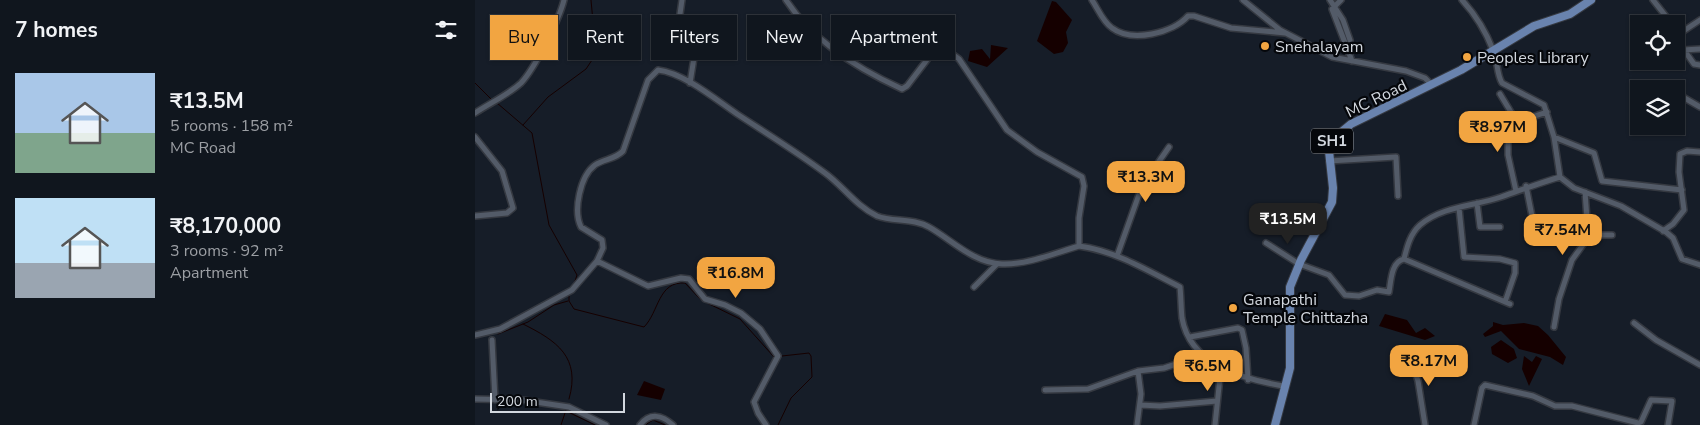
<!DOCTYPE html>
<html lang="en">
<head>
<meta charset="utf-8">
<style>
  body { margin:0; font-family:"Nunito Sans",sans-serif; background:#1e232b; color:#f1f3f6; height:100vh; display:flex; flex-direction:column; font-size:19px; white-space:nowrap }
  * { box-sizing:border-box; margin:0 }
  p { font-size:16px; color:#9c9fa4 }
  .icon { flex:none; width:28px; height:28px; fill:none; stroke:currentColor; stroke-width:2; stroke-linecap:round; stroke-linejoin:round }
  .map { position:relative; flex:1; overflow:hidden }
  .details { display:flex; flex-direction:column; background:#10161e; width:475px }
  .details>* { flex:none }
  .hud { position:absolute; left:15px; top:15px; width:475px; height:45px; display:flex; gap:10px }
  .fabs { position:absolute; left:1155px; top:15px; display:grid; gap:10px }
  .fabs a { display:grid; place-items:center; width:55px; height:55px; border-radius:0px; background:#10161e; box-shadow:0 1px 4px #0004,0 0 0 1px #30353c; font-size:25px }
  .scale { position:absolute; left:15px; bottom:12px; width:135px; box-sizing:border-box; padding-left:5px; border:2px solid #d2d7de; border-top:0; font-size:14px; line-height:18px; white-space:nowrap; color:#d2d7de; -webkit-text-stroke:4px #05070b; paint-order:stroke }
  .price { position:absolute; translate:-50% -42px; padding:0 11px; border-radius:10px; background:#f2a541; color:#111; font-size:16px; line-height:32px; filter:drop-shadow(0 1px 2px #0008) }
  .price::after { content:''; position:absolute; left:50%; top:30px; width:15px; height:11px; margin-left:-8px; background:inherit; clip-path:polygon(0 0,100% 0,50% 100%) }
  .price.selected { background:#222; color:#fff }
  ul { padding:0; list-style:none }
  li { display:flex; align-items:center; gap:15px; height:125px; padding:0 15px }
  li span { display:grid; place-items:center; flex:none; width:140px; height:100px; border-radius:0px; color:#555 }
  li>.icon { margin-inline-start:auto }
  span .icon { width:60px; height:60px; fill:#fffc; stroke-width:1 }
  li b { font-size:21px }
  h2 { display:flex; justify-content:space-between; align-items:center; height:60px; padding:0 15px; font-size:21px }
  .chip { padding:0 18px; border-radius:0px; background:#10161e; box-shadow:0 1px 4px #0004,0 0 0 1px #30353c; font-size:18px; line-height:45px }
  .chip.selected { background:#f2a541; color:#111 }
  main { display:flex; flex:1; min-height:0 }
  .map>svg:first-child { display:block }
  .water { fill:#150000 }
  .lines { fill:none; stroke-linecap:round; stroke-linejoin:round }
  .stream { stroke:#150000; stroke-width:1 }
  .street-casing { stroke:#353941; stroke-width:8 }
  .primary-casing { stroke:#353941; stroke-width:10 }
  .street { stroke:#535b68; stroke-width:5 }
  .primary { stroke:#6983ae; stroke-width:8 }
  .poi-dot { fill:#f2a541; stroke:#05070b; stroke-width:2 }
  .labels { text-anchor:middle; stroke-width:4.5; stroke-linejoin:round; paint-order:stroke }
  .shield { fill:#05070b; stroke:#94999f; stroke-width:1 }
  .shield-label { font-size:15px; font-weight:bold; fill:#d2d7de }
  .poi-label { font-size:16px; fill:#d2d7de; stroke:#05070b; text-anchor:start }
  .street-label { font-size:16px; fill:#d2d7de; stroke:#05070b }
</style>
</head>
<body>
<main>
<section class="details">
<h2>7 homes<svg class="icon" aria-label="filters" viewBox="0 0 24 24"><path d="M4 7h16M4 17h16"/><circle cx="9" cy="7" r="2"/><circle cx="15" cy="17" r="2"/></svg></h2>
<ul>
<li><span style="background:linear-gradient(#a9c7e8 60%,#7fa58c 0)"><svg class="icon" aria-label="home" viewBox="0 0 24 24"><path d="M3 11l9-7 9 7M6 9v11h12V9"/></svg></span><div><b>₹13.5M</b><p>5 rooms · 158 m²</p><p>MC Road</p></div></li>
<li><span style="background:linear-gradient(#bfe0f5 65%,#9aa5b1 0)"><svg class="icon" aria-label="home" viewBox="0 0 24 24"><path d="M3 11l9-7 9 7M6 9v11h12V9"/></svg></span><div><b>₹8,170,000</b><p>3 rooms · 92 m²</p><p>Apartment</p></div></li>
</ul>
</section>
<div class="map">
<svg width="1225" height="425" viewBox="0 0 1225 425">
  <rect width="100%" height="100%" fill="#161d28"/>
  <path class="water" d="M577,1L581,2L597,20L591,32L593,43L588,52L579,54L562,41Z
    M516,45L533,48L512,67L493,61L495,51L507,49L515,59Z
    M910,314L932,320L941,333L950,328L960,336L950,340L904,326Z
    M1018,322L1028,325L1049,323L1063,326L1073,335L1091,357L1088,365L1075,357L1044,349L1026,331L1010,337L1008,334L1018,326Z
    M1026,340L1039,349L1042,358L1033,363L1017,354L1016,347Z
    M1049,356L1057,362L1061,356L1067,359L1054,386L1047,369Z
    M169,381L190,389L186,400L162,395Z"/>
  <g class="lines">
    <path class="stream" d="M0,83L16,99
      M22,103L57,133L74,225L102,275L99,284
      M48,125L73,97L111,69L121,54L116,0
      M94,296V301L99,309L169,327C184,312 183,281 210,283L226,300L265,319L299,357
      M48,324C82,341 106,357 94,399
      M23,334L53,322L79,305L93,301
      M91,411L120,425
      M86,425L91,410
      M170,425L178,420L190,425
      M303,425L316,398L337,377L336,356L334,353L307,356"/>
    <g class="street-casing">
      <path id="street" d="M207,0L203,28C206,36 217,37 221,45L215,83
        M311,0C337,40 383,69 427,89L432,86L461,48H469L484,59L532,130L562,152L607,177L609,186L604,218V246
        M617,0C623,9 628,22 637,28C657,43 698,33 713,16H719L756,28L810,33
        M768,0L805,30L857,57L931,71L950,78L957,85
        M855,0L868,20L875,40
        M866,0L857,9L877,61
        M987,0C1000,14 1011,32 1018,50C1023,60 1021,73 1027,83L1069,105L1079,137L1085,177L1099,188L1146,206L1191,232L1198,238L1207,259L1225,265
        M1178,0L1197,24
        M1201,36L1225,20
        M1201,39L1208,50L1225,49
        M1209,50L1219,64L1225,65
        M1193,88L1195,89
        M1201,93L1225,107
        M1025,94L1042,122L1072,112
        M0,113C15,103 33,95 46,83C60,68 84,20 89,0
        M0,137L27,171L38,208L32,213L0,216
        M1079,137L1119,153L1127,181L1207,190
        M854,161L921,157L923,196
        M1051,186L1062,241L1095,235H1137
        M1041,191L1033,155V134L1042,122
        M1002,203L1005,227H1025
        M984,208L989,257L1025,259L1040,263V273L1030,302
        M1188,231L1198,224L1209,210L1204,172L1205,154L1212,151L1225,152
        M791,243L824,264L854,275L870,295L884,296L902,290L914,292C916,281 916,262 929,259L1035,304
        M642,256L667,186L694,147
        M929,259C932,247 935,234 945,225C967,206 1000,206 1026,197C1046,190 1065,183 1085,177
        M122,261L173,286L206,278L214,279L230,299L250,305L266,313L285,329L303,356L279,402L283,413L291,425
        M499,287L522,264
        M1159,323L1181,340L1225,365
        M1079,327L1084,299L1097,260L1110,242L1112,219L1110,192
        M0,335L25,329L97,290L122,261L128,248L127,240L106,227C98,211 105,176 120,165C129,159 141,159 148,151L173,80L183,70C209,73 240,99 262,114C291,133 322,152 350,173C368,186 381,206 402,216C418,222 439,218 454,227C477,240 498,263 527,264C552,265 580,253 604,246C641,251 673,271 705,287C706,297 706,308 707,318C715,365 768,379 808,386
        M715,337L763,328L767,330L771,348L773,380
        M17,340L20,400
        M934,354L943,381L950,425
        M570,390L613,389L663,371L689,368L729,355
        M0,399L47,400L94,407L131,425
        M665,405L685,406L742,401
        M165,425C175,412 187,415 198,425
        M662,425L666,394L663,371
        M740,425L745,377L749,369
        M999,425L1007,388L1010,385L1058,396L1080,406H1097L1163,423L1166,422L1176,400L1197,401L1193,425"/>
    </g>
    <g class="primary-casing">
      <path id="primary" d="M800,425L815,368V287L826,260L857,202L858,188L854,151L859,138L876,124L986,70L1059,26L1095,14L1116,0"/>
    </g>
    <use href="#street" class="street"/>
    <use href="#primary" class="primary"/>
  </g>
  <g class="poi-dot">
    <circle cx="790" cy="46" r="5"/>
    <circle cx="992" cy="57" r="5"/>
    <circle cx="758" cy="308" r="5"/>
  </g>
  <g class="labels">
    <rect class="shield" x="836" y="128.5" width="42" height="25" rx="4"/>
    <g class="shield-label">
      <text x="857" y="146">SH1</text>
    </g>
    <g class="poi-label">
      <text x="800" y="52">Snehalayam</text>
      <text x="1002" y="63">Peoples Library</text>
      <text x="768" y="305">Ganapathi<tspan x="768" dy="18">Temple Chittazha</tspan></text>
    </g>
    <g class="street-label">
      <text transform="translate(901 98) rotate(-26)" y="6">MC Road</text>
    </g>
  </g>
</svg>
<div class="fabs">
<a><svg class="icon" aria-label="locate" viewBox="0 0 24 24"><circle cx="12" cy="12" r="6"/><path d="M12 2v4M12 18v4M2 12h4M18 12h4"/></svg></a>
<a><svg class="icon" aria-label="layers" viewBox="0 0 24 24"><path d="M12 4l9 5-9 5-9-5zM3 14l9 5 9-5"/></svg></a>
</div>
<div class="scale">200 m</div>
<b class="price" style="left:1023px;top:153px">₹8.97M</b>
<b class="price" style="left:671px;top:203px">₹13.3M</b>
<b class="price selected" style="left:813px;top:245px">₹13.5M</b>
<b class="price" style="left:1088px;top:256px">₹7.54M</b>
<b class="price" style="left:261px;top:299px">₹16.8M</b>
<b class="price" style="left:954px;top:387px">₹8.17M</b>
<b class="price" style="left:733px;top:392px">₹6.5M</b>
<div class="hud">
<a class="chip selected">Buy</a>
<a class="chip">Rent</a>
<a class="chip">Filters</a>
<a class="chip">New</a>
<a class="chip">Apartment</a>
</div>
</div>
</main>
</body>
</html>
